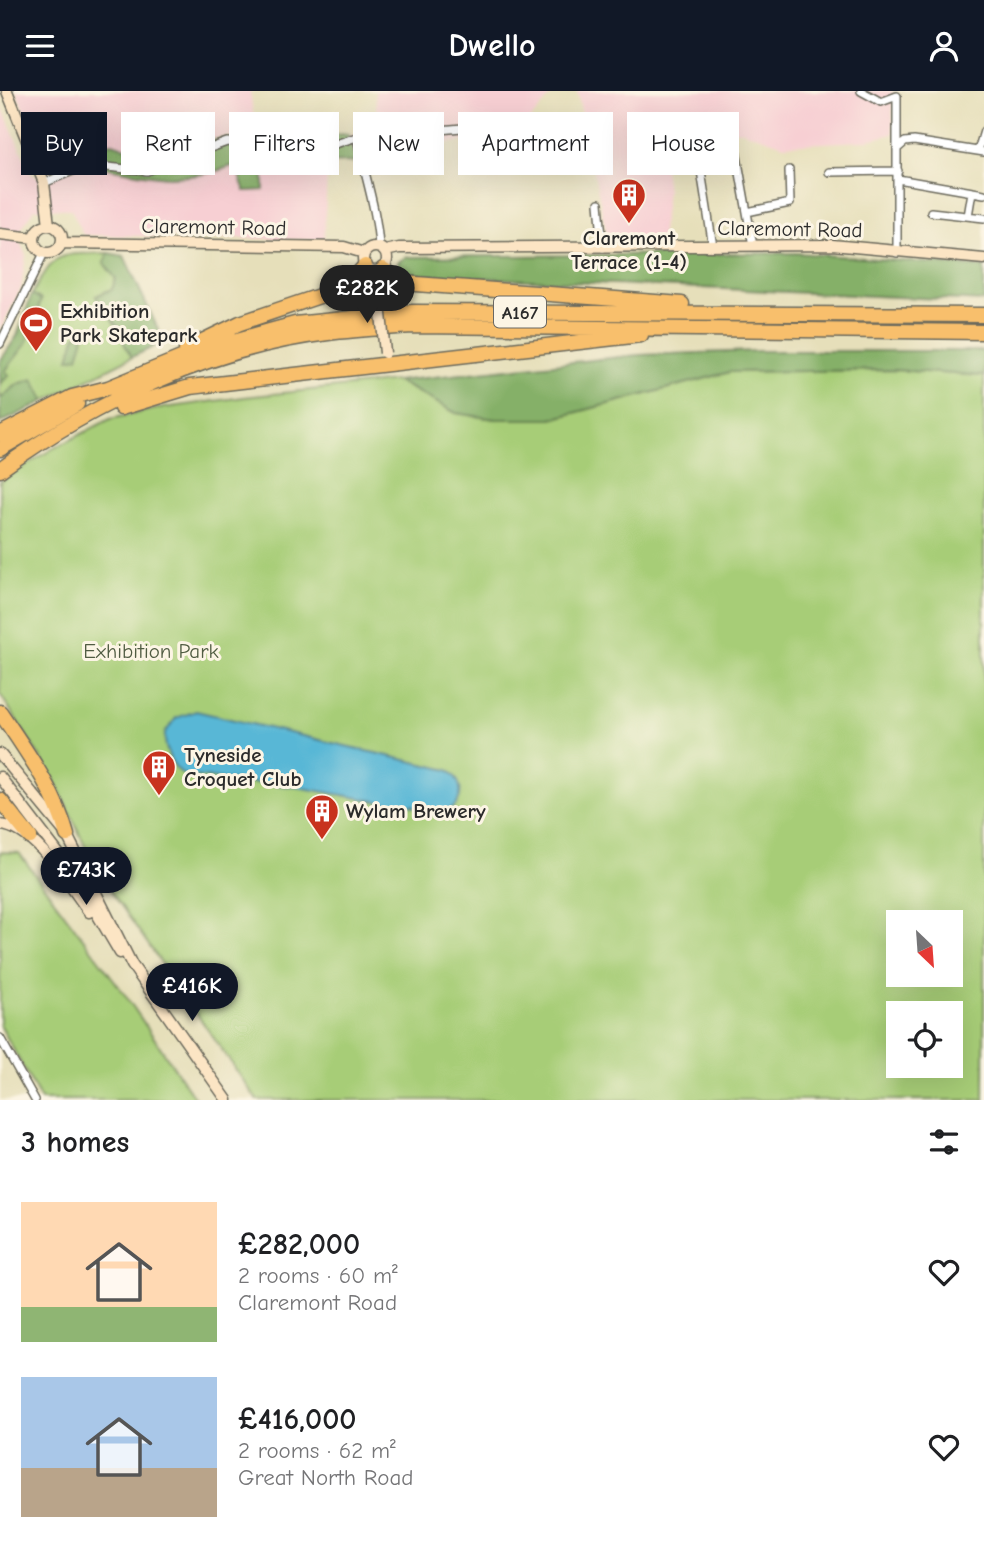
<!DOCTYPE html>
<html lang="en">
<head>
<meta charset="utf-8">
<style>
  body { margin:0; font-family:"Comic Neue",sans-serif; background:#f6f6f6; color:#202124; height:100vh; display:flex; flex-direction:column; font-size:26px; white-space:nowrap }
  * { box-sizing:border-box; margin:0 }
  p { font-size:23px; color:#757577 }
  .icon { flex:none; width:38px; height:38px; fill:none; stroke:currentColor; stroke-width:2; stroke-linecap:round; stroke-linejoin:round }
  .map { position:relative; height:1009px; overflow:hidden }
  .sheet { display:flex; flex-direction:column; background:#fff; flex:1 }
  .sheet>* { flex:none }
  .banner { position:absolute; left:21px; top:21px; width:943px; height:63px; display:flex; gap:14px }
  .needle { width:46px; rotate:155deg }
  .tools { position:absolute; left:886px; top:819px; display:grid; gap:14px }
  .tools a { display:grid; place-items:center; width:77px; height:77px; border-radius:0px; background:#fff; box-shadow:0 7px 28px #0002; font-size:35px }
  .price { position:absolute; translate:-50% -60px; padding:0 16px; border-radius:24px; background:#111827; color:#fff; font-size:23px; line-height:46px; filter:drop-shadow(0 2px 4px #0008) }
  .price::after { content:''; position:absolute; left:50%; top:42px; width:21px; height:16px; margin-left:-10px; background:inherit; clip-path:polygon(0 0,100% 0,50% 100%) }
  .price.active { background:#222; color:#fff }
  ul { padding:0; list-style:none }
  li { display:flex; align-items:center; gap:21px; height:175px; padding:0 21px }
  li span { display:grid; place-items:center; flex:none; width:196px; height:140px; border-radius:0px; color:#555 }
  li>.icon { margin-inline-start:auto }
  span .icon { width:84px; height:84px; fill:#fffc; stroke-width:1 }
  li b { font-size:30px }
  h2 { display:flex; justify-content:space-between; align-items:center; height:84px; padding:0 21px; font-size:30px }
  .chip { padding:0 24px; border-radius:0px; background:#fff; box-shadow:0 7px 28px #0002; font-size:24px; line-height:63px }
  .chip.active { background:#111827; color:#fff }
  header { display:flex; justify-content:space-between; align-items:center; height:91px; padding:0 21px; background:#111827; color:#fff; font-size:32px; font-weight:600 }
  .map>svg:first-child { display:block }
  .built { fill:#f7cfd3 }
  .green { fill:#a7cd77; stroke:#697c51; stroke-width:2; fill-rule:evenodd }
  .forest { fill:#85b068; stroke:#586e4a; stroke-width:2 }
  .water { fill:#58b7d6; stroke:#427180; stroke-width:2 }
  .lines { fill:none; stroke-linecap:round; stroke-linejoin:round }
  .street-casing { stroke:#6c6a5d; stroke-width:10 }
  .secondary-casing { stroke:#6c6a5d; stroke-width:13 }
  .highway-casing { stroke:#6c6a5d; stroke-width:17 }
  .street { stroke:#fff; stroke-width:7 }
  .secondary { stroke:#fce5c4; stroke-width:10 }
  .highway { stroke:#f8bf6c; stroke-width:14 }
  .secondary-bridge-casing { stroke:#6c6a5d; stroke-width:13; stroke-linecap:butt }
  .secondary-bridge { stroke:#fce5c4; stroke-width:10 }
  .labels { text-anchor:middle; stroke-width:6; stroke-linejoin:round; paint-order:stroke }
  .shield { fill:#fcf5e5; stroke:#6a6863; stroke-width:2 }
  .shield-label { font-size:19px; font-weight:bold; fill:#2b2b2b }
  .street-label { font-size:21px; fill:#2b2b2b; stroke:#fcf5e5 }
  .poi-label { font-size:21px; font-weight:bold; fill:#2b2b2b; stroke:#fcf5e5; text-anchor:start }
  .park-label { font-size:21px; fill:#505c42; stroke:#fcf5e5 }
</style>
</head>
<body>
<header><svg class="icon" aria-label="menu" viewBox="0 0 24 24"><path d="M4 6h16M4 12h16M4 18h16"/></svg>Dwello<svg class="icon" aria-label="person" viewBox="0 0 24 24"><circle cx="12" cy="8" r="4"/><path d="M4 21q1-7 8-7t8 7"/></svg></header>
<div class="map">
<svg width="984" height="1009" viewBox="0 0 984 1009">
  <rect width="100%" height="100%" fill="#fcf5e5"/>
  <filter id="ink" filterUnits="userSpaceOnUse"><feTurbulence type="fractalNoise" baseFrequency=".0143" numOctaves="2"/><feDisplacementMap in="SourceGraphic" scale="14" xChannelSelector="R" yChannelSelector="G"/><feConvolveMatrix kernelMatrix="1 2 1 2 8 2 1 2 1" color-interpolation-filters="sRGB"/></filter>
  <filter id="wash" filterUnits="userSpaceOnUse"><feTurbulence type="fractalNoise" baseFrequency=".00686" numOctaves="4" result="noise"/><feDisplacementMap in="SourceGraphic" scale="28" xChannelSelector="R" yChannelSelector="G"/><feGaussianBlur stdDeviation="1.57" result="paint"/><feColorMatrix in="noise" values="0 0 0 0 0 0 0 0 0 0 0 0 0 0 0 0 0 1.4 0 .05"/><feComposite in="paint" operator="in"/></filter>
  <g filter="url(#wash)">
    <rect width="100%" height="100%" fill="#e6dfba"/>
    <path class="built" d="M16,0H250L256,42L51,68L43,66Z
      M375,0H555L530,29L531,45L328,62L324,149L83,144L71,118H35L17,144L26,165L21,197L0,239V11L31,83L37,86L90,65L322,51L378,39Z
      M577,0H901L892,1L893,43L864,50L784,54L743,40L661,35L664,42L660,47L667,100L661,147L608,149Z"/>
    <path class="green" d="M108,162L104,172L116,188L112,198L96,205L115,233L123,239L124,252L132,266L45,310L37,300L18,293L0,308V293L9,284L5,280L26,253L41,209L32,203C58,158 57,164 108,162Z
      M895,279L984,285V1009H257L97,780L54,688L0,603V390L54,357L110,328L157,318L244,306L397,290L456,322L495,328H551L730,281ZM898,831H950V884H898ZM898,922H950V975H898Z
      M0,761L19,762L123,901L196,1009H41L0,934Z"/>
    <path class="forest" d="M348,43L356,71L315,72L314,52L271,63L264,68V99L245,100L235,74C214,82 193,86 170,86C132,84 93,68 55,80L48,70L52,59L113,52L134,60L214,49Z
      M108,162L124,165L164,251L132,266L124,252L123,239L115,233L111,223L103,220L96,205L112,198L116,188L104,172Z
      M796,162L984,176V210L398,183V171L406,166Z
      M32,203L41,209L26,253L5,280L9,284L0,293V270L17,245Z
      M80,241L84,247L78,266L69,268L75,246Z
      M758,260H984V285L895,279L730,281L551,328H495L456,322L397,290L638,264Z
      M33,288L45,310L0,332V308L18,293Z"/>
    <path class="water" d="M196,620L448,679C461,689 465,703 454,716C442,725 423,724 413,714L404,715L297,696L184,684C171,675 164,658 165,642L176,627Z"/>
  </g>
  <g filter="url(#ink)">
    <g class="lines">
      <g class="street-casing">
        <path id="street" d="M861,0L881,11L897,5V162
          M357,46C364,83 377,118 379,156
          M696,48L713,156
          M735,54L753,155
          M898,57L905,51L914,50L984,61
          M978,60L984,40
          M829,81L898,80
          M898,88L984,103
          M44,92L87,74L147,80L227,51L323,57L357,46L533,31
          M599,112L603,157
          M747,121L790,112L789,79
          M931,121L984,127
          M968,125L972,101
          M0,253L44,162
          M0,947L35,1009"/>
      </g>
      <g class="secondary-casing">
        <path id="secondary" d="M7,0L44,92L49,134
          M34 148a14 14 0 1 1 28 0a14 14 0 1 1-28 0Z
          M0,143L34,147
          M62,152L344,156L364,162
          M363 168a12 12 0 1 1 24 0a12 12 0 1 1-24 0Z
          M385,160L399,157L832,154L984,168
          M377,180L379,203
          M0,663L67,744L132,874L227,1009
          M0,686L71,779L120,862
          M0,734C35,736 69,794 89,821"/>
      </g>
      <g class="highway-casing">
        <path id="highway" d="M383,178L403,192L682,213
          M186,258L240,232L346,196L365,175
          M121,317L190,296L641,244
          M0,343L72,306L108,297L198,260L295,233L412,221L984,224
          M0,358L77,313
          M0,379C94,311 212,256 328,242C356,238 385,237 413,235L984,241
          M0,621C26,660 55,699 67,744
          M0,709L30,746"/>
      </g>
      <use href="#street" class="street"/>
      <use href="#secondary" class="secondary"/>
      <use href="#highway" class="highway"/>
      <g class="secondary-bridge-casing">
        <path id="secondary-bridge" d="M379,203L385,262"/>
      </g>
      <use href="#secondary-bridge" class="secondary-bridge"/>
    </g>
  </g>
  <defs>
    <g id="building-pin" transform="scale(1.75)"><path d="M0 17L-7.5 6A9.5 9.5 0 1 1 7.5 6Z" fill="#c8321e" stroke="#fcf5e5"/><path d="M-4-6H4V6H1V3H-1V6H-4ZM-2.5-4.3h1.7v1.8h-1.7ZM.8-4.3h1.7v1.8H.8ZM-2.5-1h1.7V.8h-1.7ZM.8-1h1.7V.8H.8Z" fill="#fff"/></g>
    <g id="stadium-pin" transform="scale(1.75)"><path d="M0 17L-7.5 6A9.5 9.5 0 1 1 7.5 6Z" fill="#c8321e" stroke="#fcf5e5"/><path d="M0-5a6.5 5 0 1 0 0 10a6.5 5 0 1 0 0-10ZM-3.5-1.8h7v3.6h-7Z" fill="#fff"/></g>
  </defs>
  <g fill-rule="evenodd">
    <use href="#building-pin" x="629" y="104"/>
    <use href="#stadium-pin" x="36" y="232"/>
    <use href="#building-pin" x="159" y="676"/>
    <use href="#building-pin" x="322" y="720"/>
  </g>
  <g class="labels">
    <rect class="shield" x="494" y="205.5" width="52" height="31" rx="5"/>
    <g class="shield-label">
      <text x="520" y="228">A167</text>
    </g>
    <g class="street-label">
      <text transform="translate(214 136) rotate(1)" y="7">Claremont Road</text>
      <text transform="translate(790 138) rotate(1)" y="7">Claremont Road</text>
    </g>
    <g class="poi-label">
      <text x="629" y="154" text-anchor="middle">Claremont<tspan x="629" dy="24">Terrace (1-4)</tspan></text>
      <text x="60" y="227">Exhibition<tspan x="60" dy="24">Park Skatepark</tspan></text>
      <text x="184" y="671">Tyneside<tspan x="184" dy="24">Croquet Club</tspan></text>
      <text x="346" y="727">Wylam Brewery</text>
    </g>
    <g class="park-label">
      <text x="151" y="567">Exhibition Park</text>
    </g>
  </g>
</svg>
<div class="tools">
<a><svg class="needle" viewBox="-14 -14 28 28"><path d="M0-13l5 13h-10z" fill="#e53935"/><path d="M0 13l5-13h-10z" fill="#757577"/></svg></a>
<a><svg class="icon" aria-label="locate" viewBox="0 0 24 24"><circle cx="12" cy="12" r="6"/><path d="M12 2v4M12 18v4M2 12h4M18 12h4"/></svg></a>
</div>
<b class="price active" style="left:367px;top:234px">£282K</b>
<b class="price" style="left:86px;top:816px">£743K</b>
<b class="price" style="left:192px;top:932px">£416K</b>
<div class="banner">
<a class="chip active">Buy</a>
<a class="chip">Rent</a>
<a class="chip">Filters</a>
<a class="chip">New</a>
<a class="chip">Apartment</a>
<a class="chip">House</a>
</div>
</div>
<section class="sheet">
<h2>3 homes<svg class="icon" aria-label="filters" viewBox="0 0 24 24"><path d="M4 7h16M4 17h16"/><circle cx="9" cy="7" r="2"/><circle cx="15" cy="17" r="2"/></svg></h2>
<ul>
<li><span style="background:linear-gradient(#ffd9b3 75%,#8fb573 0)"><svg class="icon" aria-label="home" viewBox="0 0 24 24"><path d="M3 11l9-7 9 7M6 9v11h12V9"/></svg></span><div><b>£282,000</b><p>2 rooms · 60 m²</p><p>Claremont Road</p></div><svg class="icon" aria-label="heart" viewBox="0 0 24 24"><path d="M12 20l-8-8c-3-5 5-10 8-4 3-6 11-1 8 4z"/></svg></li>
<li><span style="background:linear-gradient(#a9c7e8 65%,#b9a48a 0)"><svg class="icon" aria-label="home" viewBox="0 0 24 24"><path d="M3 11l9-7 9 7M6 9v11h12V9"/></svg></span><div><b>£416,000</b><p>2 rooms · 62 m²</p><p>Great North Road</p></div><svg class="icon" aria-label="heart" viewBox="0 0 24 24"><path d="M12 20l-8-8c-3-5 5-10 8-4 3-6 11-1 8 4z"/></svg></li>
</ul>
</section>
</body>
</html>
